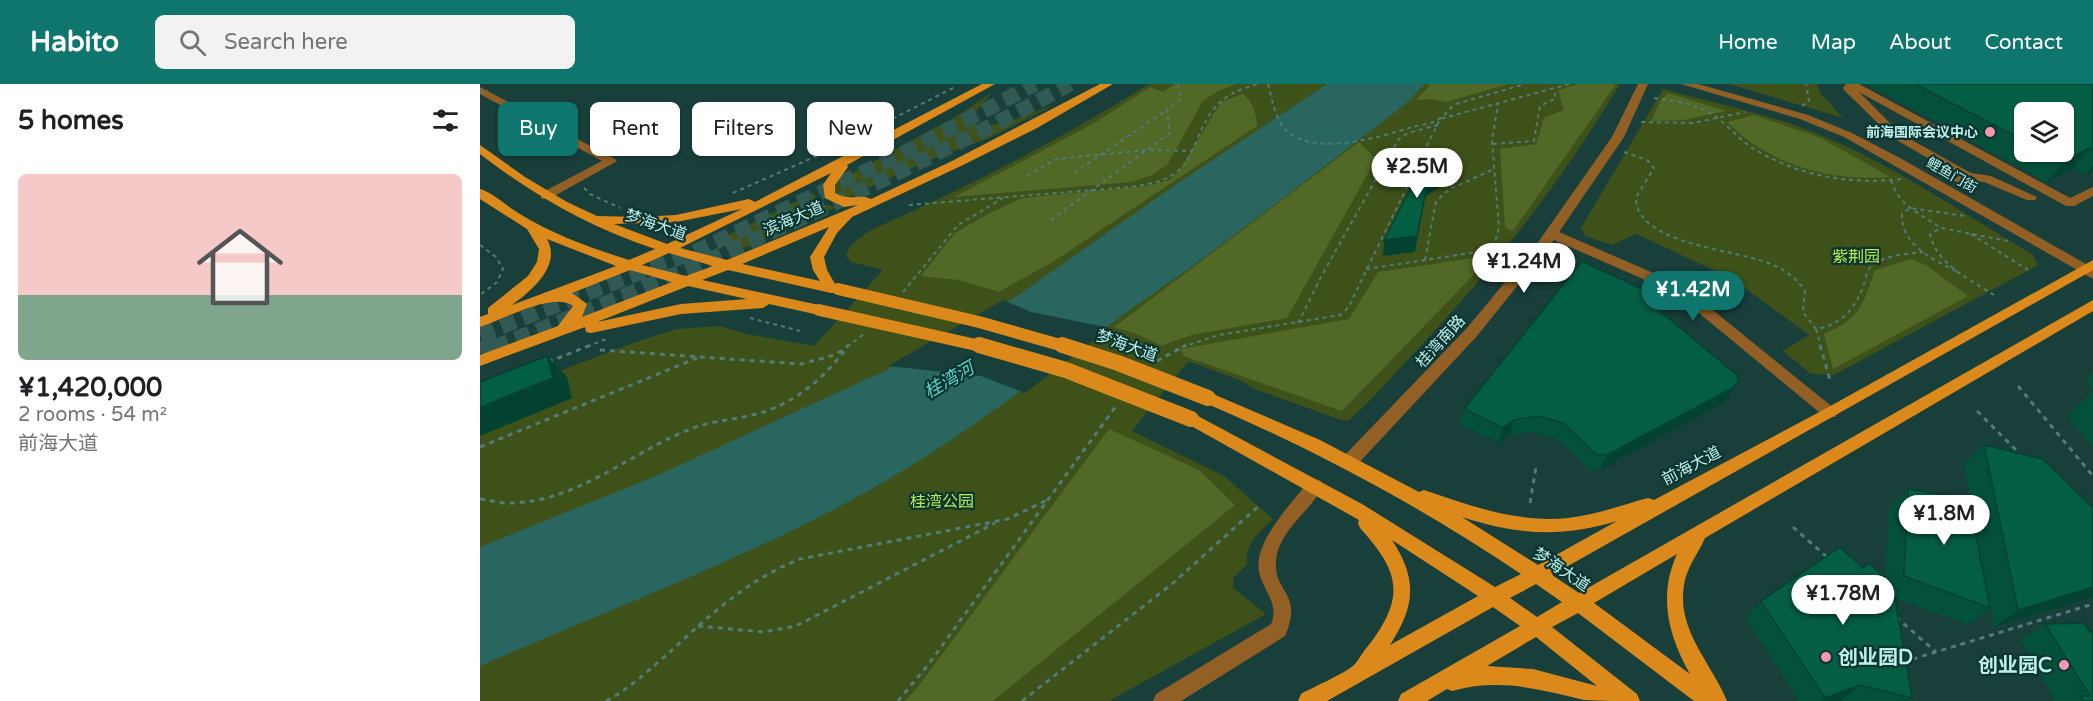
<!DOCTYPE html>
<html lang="en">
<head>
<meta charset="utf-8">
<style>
  body { margin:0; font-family:"Varela Round","Noto Sans SC",sans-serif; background:#f2f2f2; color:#202124; height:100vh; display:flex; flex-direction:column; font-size:22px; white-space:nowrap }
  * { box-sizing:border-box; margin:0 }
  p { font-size:20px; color:#757577 }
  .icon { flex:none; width:33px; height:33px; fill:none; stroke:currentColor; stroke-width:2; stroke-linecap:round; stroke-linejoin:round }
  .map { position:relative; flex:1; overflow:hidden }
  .sheet { display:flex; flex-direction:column; background:#fff; width:480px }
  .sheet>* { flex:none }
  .banner { position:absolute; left:18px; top:18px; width:570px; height:54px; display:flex; gap:12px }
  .fabs { position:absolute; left:1534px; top:18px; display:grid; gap:12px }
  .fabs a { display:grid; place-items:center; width:60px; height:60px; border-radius:9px; background:#fff; box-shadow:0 2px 4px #0004; font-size:30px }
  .price { position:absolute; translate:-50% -51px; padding:0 14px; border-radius:21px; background:#fff; color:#222; font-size:20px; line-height:39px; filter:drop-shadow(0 2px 3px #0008) }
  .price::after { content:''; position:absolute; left:50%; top:36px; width:18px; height:14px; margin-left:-9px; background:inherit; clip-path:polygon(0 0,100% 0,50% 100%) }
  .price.current { background:#0f766e; color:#fff }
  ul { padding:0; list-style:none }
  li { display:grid; align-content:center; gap:12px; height:318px; padding:0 18px }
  li span { display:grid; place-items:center; height:186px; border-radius:9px; color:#555 }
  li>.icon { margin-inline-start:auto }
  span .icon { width:108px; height:108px; fill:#fffc; stroke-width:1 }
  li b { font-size:26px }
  h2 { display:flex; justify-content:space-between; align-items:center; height:72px; padding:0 18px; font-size:26px }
  .chip { padding:0 21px; border-radius:9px; background:#fff; box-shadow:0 2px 4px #0004; font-size:21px; line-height:54px }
  .chip.current { background:#0f766e; color:#fff }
  header { display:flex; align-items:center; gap:36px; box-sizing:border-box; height:84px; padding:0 30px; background:#0f766e; color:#fff }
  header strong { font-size:28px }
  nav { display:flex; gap:33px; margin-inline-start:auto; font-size:21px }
  .search { width:420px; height:54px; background:#f2f2f2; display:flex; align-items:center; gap:15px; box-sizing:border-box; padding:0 21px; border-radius:9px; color:#757577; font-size:22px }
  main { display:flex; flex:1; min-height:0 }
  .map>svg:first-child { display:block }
  .green { fill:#3e5119 }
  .forest { fill:#516826 }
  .water { fill:#296660 }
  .pier { fill:#193f3b }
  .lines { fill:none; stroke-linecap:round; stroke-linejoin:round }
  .highway-tunnel-far1 { stroke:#315a55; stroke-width:15; stroke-dasharray:15 8; stroke-linecap:butt }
  .highway-tunnel { stroke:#315a55; stroke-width:20; stroke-dasharray:20 10; stroke-linecap:butt }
  .path-far1 { stroke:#517c77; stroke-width:2; stroke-dasharray:4 4; stroke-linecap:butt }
  .path { stroke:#517c77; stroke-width:3; stroke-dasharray:5 5; stroke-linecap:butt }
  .minor { fill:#925f25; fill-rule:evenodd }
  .major { fill:#dc891c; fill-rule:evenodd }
  .path-bridge { stroke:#517c77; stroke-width:2; stroke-dasharray:4 4; stroke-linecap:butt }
  .major-bridge-far1 { stroke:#dc891c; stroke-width:12 }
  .major-bridge { stroke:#dc891c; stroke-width:16 }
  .wall { fill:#03513a; fill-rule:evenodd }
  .shaded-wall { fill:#034230 }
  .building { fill:#045e44; stroke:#034230; stroke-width:1.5 }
  .poi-dot { fill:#f29aad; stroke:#0d3431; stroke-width:2 }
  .labels { text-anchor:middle; stroke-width:4.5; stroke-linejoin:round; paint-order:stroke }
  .far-poi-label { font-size:14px; font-weight:bold; fill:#bcf1ea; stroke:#0d3431; text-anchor:end }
  .far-street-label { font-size:14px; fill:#bcf1ea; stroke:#0d3431 }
  .street-label { font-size:16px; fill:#bcf1ea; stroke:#0d3431 }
  .park-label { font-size:16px; fill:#b8ec50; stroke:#0d3431 }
  .water-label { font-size:18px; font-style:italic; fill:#59d7cb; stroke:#0d3431 }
  .near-poi-label { font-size:20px; font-weight:bold; fill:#bcf1ea; stroke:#0d3431; text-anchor:start }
</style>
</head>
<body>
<header>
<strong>Habito</strong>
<div class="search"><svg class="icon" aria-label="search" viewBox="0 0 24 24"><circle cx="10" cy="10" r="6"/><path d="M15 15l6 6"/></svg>Search here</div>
<nav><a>Home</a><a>Map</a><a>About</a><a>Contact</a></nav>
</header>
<main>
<section class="sheet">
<h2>5 homes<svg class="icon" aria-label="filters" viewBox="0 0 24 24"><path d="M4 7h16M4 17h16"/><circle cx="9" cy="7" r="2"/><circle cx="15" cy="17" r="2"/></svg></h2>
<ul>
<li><span style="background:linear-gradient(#f6c9c9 65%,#7fa58c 0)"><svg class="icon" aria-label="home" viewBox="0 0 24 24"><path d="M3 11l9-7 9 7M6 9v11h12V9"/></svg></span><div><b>¥1,420,000</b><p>2 rooms · 54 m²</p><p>前海大道</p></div></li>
</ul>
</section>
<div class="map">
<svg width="1613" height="617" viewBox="0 0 1613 617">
  <rect width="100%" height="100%" fill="#193f3b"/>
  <path class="green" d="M669,0H1140C1081,98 1014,184 936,267C914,290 893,315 869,336H861L772,304L762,297L708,277L652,347L744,392L793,435C779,449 765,459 767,480L754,493L753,504L786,530L629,617H0V317L153,259L196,245L239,242L267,250L334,262L403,186L371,178L366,172C370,158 381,153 393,145C488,103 580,56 669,0Z
    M1249,0H1337L1341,10L1363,34Z
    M1183,5C1237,20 1294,31 1345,53C1418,84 1484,130 1552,170L1558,181L1354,291L1331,290L1303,267L1329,251L1251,194L1156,150L1132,161L1105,152L1101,144Z
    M512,8L495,29L493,38C507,50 559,26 576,20L509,54L449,76L369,113L359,114L349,103L356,98L482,29Z
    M333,109L341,120L357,123L265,164L248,159L244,153Z"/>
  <path class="forest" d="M695,0H756L738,7L723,17L687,81L672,91L652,98L474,113L613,40L670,3L683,8Z
    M951,0H1028L966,18L953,15L936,16Z
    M1099,0H1136L1033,147L1025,144L1020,65L1056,60L1064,34L1084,26L1078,6Z
    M1188,9L1247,27L1203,36L1171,37L1181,16Z
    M763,10C772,16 777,31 777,42L574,177L519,208L479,196L441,192L475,149L506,131L542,114L666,102L690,96L699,87L741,18Z
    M1274,31L1341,54L1410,93C1350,98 1290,81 1247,38Z
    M879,58L896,75L807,234L711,251L681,262L659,251L634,243Z
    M1001,173L1007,177L862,327L704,272L700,265L869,235L898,188Z
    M1431,175L1446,181L1488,212L1353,285L1344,250C1381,234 1382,222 1395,186Z
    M629,345L719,386L755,421L513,617H424L434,608Z"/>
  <path class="water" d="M847,0H945L924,21C854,75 783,130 711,183C683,203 654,222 627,243C549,301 473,360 388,407C264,476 130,525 0,582V463L176,392L411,284L537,212L701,97Z"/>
  <path class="pier" d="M523,216L551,228L630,244L545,309L501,292L408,282Z"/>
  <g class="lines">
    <path class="highway-tunnel-far1" d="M0,251L221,165L428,67L555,0
      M14,263C212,188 404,101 590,0"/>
    <path class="highway-tunnel" d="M0,268L18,261"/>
    <path class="path-far1" d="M788,0C792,15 795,36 807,47C835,73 900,53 932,43C940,41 952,40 959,35C966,31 969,24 976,20L1045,0
      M1174,14C1197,17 1221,21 1239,35C1251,45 1261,57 1274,65C1319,92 1370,101 1421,95
      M1322,22L1329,17L1326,0
      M1161,38L1213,39L1265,28
      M1013,60L1054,57L1060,22L1076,14L1073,5
      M1144,68L1167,76L1174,84L1156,113C1155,162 1260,165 1293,181C1307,187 1315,194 1325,206L1323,228L1336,245C1361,241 1374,226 1383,203C1385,197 1386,190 1389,185C1400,171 1427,170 1443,168
      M594,89L687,26
      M547,92L576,75L667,66L712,67
      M1411,96C1418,122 1441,130 1461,144
      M104,104L110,110L140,124
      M253,109L357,63L475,3
      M429,121L651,103C667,100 687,98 699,86C708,79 711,68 716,58C731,23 740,11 777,0
      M1491,150L1548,186
      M0,161L16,173L23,185L17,198L0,211
      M1015,161L1033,169
      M945,176L956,117L970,105L1014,85
      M886,185L997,168L1014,161L1019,144L1012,56L1018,20
      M1476,187C1452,175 1421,161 1422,130L1430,124L1485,132
      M423,208L478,141L523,114
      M1514,211C1489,195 1457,181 1450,150L1461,144L1528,157
      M270,234L320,247
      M818,239L842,191L918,56L928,49L958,41
      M1336,245L1341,263
      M107,263L126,255
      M367,263L384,250
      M702,263L739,251L860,231L868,224L960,35L1089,0"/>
    <path class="path" d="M1340,261L1350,296
      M120,266L321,280L355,271L369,261
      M677,277L706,261
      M68,278L111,261
      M1538,302L1613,392
      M1497,327L1542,372
      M0,363L217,274
      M0,415C9,416 18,419 27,419C96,420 152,367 213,344C232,337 252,336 272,331C309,323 342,297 364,267
      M1050,419L1056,383
      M1313,443L1348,474
      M1416,533L1456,568
      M218,542L283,548L316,542L515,439
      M1423,578L1613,520
      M126,617C151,604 171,584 192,566C232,529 269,495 320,475L528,435L567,416
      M418,617L448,581L636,322
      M542,617L692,500L781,420"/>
    <path class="minor" d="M1158,0H1168L1144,53L1079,148L1171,188L1224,219L1355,325L1358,329L1355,333H1345L1214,225L1161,194L1074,156L997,252L875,383L869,385L863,383L861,378L863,373L987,244L1059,157L1132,53Z
      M1201,0H1218L1328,31L1372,49L1420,74L1613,184V195L1364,53L1320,35Z
      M1366,0H1379L1590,114L1613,103V112L1594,122H1586L1379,8L1421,50L1491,89L1511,92L1557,113L1555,116H1547L1504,98L1476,99L1474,96L1479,92L1413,54L1364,6L1363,4Z
      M0,3L135,75L137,77L69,115H61V109L122,77L0,10Z
      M835,395L841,397L843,402C831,427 798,447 796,477C793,509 824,508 805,552L701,617H673L676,610L791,540C800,520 783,507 779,488C773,458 812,419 829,397Z"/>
    <path class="major" d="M502,0H515L367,81L368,83L355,101V109C372,118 380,109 391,115L472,77L620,0H633L557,44L481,82L372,133L357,149L344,173L347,186L355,200L363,202L365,205L363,208L351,209L248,186L222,196L339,221L344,223L346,226L344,229L339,231L289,220L283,224L201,230L111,249L106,248L105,243L0,282V271L78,242L93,222C74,207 22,236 0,243V233L8,230V224L48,192L57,178L59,165L47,145L0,115V105C14,109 27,123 40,130C74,151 111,164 149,176L175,165C110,144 53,111 0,70V61L45,93L87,118L117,132L159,133L196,131L269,115L275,118ZM351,89L343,101L345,114L364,123L378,121L247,176L200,164ZM262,125L187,160L134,140L196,138ZM349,143L330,173L333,186L340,197L262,180ZM67,155L136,182L32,221C51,207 82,182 67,155ZM189,169L233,182L206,192L162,181ZM150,186L192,198L102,233L107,220L92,209ZM208,202L267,215L201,220L117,238Z
      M1613,176V186L1072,491L1099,509L1613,216V227L1225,454C1219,468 1209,480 1205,496C1194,544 1230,576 1247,617H1214L1098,529L1072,543L1157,610L1160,617C1142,617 1121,617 1104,616C1059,605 1019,594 972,607L967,605L947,617H918L921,610L1040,542L1013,523L847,617H818L821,610C833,603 866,589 874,581C879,576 883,567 888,562C926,513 920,488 880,444L878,439L879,436L706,339L703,335L706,331H716L882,420L1015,503L1041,490C940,422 835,366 723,318L720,314L723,310H733L840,356L939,408L944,406C990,422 1038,439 1088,434C1115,431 1142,421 1168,414L1174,416L1345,325ZM982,433C1038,451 1080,454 1137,437L1058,481ZM912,456L998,512L910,561C935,522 938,496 912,456ZM1197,470C1178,512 1188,551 1210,590L1114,519ZM1056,500L1082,518L1057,533L1030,514ZM1056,553L1117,602L1053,585L1007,582Z"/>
    <path class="path-bridge" d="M0,9L8,6
      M571,136L690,49L687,26L701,15L698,1"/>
    <path class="major-bridge-far1" d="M358,205L499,238L587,263
      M339,226L505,263"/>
    <path class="major-bridge" d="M499,261L586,286L711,335
      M582,261L638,279L728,314"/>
  </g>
  <path class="wall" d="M1386,0H1613V87L1605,91L1593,85L1567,98ZM1545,28L1584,68H1545Z
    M1175,223L1245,318L1120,386L1110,385L1077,355L1053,348L1030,351L1018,359L980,340L984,325Z
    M1613,288V307L1606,295Z
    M1613,307V363L1587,332Z
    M1504,361L1613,424V513L1514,543L1484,380Z
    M1428,405L1510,524L1487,541L1414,514L1432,614L1427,617H1319L1266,534L1281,517L1383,484L1405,495L1409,424Z
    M1565,540L1610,548L1613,617H1576L1540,556Z"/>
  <path class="shaded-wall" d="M1609,64L1593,85L1567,98L1584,77Z
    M1613,81V87L1605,91Z
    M972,82L969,98L945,112L935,168L903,172L904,156L948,96Z
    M67,272L87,293L92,314L0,352V323Z
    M1259,296L1245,318L1120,386L1127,371Z
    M1034,336L1030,351L1018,359L1023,344Z
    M1613,503V513L1514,543L1538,526Z
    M1380,601L1360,617H1341L1345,614Z"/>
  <path class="building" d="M1435,0H1613V66L1609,64L1584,77L1564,68H1584V28H1545V57Z
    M949,68L953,69L952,75L963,68L972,82L948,96L937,152L904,156Z
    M1102,177L1175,211V223L1257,291L1259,296L1254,303L1127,371L1116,370L1083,339L1059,332L1034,336L1023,344L984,325Z
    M67,272L73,294L0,323V298Z
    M1504,361L1563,375L1613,424V503L1538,526Z
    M1428,405L1489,415L1510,524L1424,492Z
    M1360,463L1383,484L1389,479L1413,502L1432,614L1380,601L1345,614L1281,517Z
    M1604,539L1610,548L1613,547V617H1604L1600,612H1610L1565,540Z"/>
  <g class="poi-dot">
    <circle cx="1510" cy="48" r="6"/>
    <circle cx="1346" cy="573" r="6"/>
    <circle cx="1584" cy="581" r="6"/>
  </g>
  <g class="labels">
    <g class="far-poi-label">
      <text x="1498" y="53">前海国际会议中心</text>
    </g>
    <g class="far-street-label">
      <text transform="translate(1472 91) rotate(30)" y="5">鲤鱼门街</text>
    </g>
    <g class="street-label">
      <text transform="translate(313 134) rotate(-23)" y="6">滨海大道</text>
      <text transform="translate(176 140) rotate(19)" y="6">梦海大道</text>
      <text transform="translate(960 257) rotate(-48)" y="6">桂湾南路</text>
      <text transform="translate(647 261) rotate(20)" y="6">梦海大道</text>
      <text transform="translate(1211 381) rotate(-28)" y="6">前海大道</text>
      <text transform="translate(1082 485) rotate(34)" y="6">梦海大道</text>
    </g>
    <g class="park-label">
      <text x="1376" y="178">紫荆园</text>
      <text x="462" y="423">桂湾公园</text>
    </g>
    <g class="water-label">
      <text transform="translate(469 296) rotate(-30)" y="6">桂湾河</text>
    </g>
    <g class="near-poi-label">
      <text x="1358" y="580">创业园D</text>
      <text x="1572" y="588" text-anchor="end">创业园C</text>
    </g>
  </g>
</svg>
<div class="fabs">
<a><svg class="icon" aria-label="layers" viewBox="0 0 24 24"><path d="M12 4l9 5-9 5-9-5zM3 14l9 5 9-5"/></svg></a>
</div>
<b class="price" style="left:937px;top:115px">¥2.5M</b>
<b class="price" style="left:1044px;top:210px">¥1.24M</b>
<b class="price current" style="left:1213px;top:238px">¥1.42M</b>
<b class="price" style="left:1464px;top:462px">¥1.8M</b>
<b class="price" style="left:1363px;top:542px">¥1.78M</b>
<div class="banner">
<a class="chip current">Buy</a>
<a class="chip">Rent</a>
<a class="chip">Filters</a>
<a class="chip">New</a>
</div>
</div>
</main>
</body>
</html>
